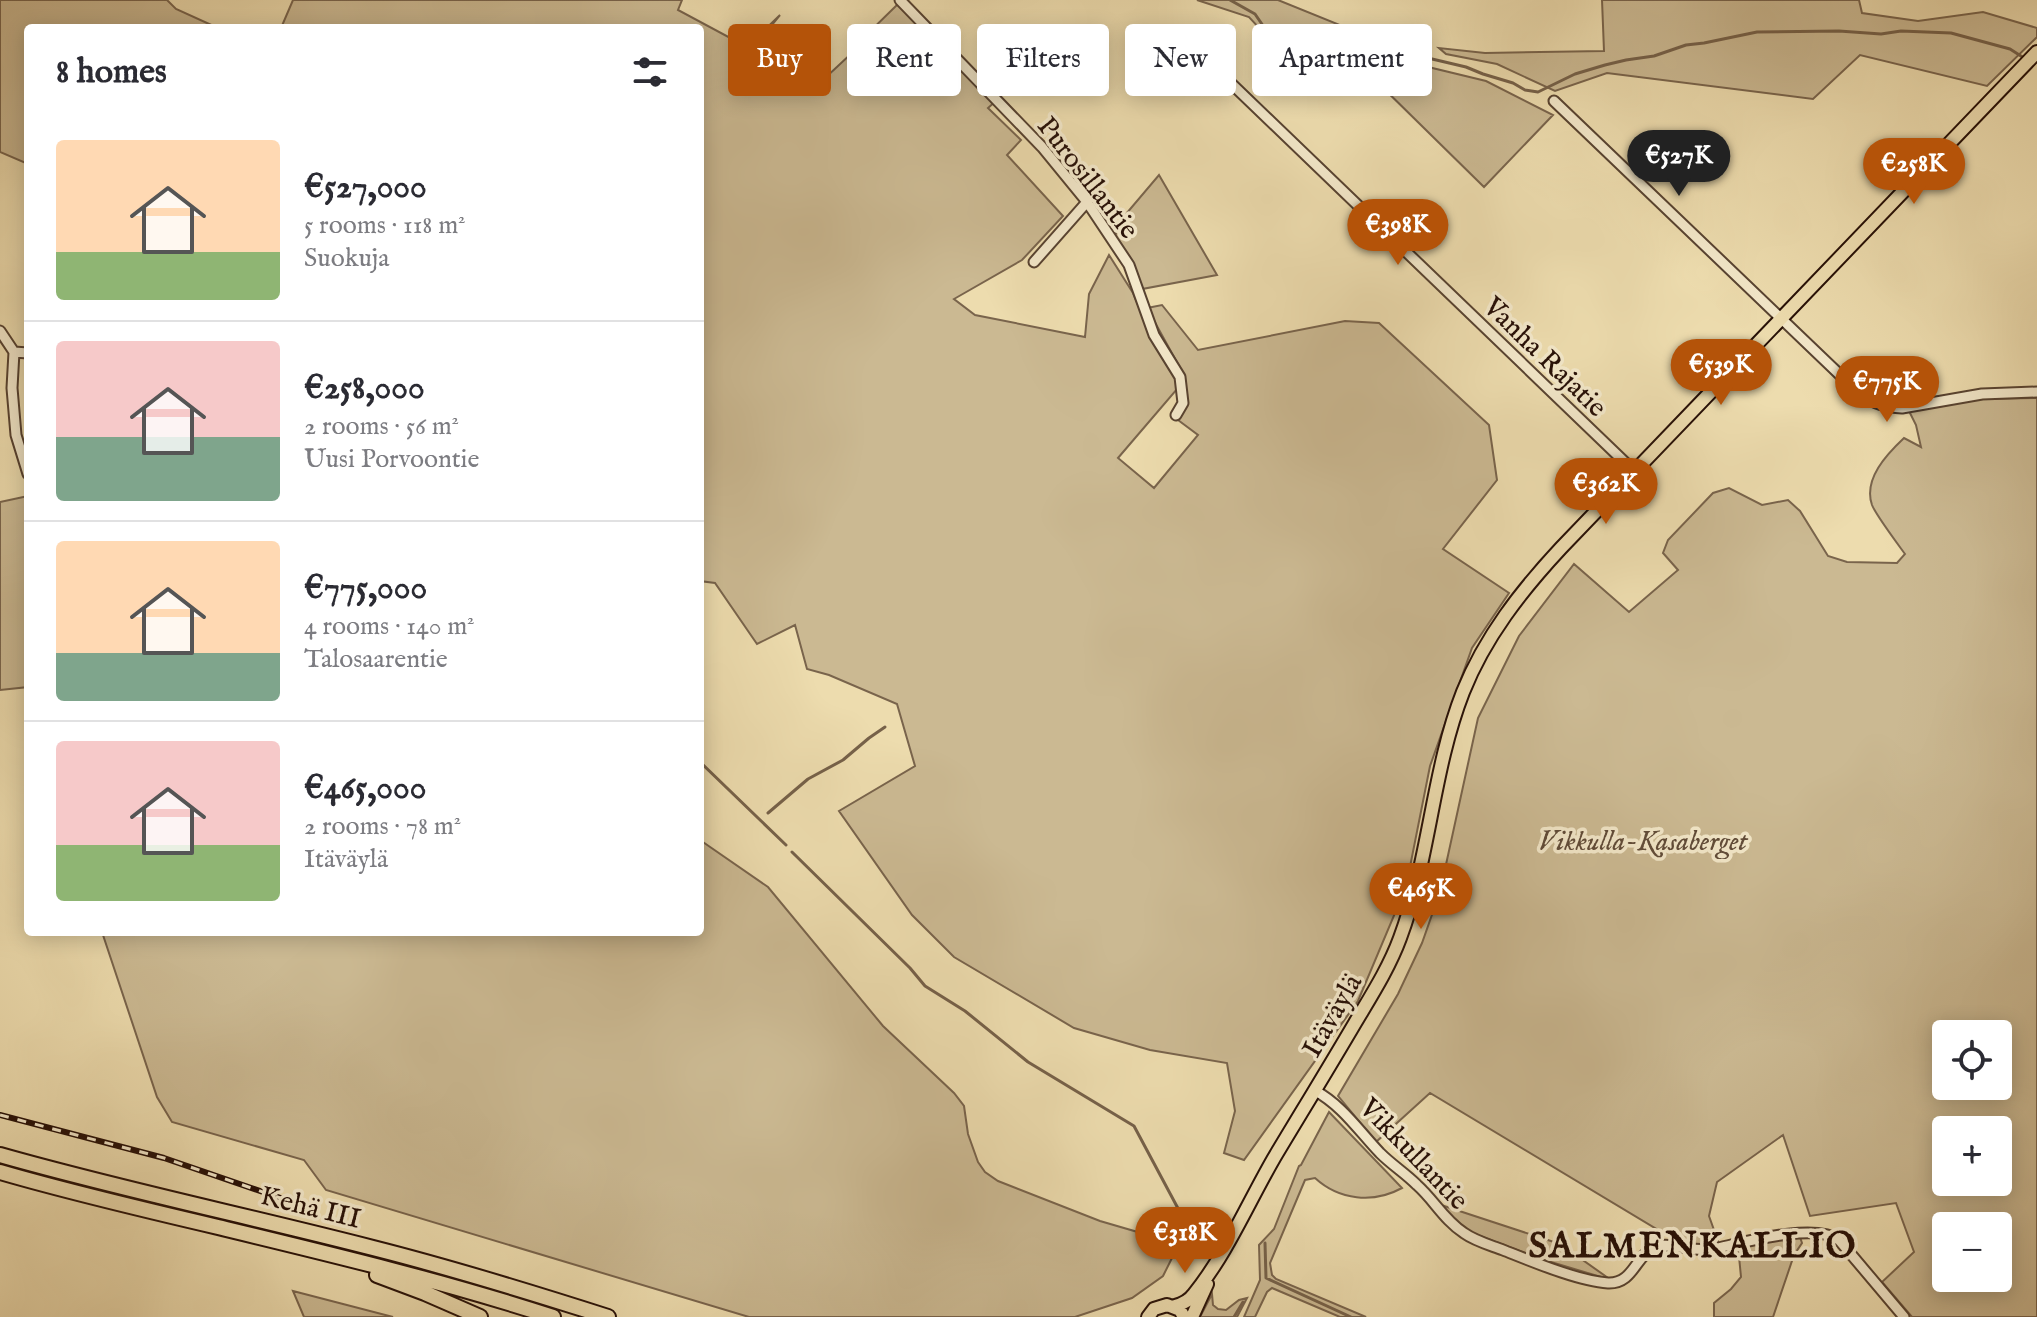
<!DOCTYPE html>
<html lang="en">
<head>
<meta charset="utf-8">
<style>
  body { margin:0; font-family:"IM FELL English",serif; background:#f7f7f7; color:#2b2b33; height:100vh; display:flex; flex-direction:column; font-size:30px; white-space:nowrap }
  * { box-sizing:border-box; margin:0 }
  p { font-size:26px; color:#7c7c81 }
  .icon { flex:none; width:44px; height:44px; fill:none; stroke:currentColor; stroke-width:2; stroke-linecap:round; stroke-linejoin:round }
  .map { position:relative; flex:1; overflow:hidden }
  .details { position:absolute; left:24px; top:24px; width:680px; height:912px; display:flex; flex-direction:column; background:#fff; border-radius:8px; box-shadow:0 4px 20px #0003 }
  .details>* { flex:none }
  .guide { position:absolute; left:728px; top:24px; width:760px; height:72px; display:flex; gap:16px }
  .controls { position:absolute; left:1932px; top:1020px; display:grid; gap:16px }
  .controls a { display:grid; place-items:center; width:80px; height:80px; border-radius:8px; background:#fff; box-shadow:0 4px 20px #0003; font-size:40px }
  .price { position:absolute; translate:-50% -68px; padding:0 18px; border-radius:28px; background:#b45309; color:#fff; font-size:26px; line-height:52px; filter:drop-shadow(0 2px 4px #0008) }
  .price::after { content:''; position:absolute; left:50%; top:48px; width:24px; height:18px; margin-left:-12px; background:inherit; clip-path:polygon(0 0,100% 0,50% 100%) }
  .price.current { background:#222; color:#fff }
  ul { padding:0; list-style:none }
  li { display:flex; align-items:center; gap:24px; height:200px; padding:0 32px }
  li+li { border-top:2px solid #e1e1e2 }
  li span { display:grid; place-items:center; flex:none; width:224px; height:160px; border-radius:8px; color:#555 }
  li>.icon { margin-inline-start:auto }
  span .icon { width:96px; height:96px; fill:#fffc; stroke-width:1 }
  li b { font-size:34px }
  h2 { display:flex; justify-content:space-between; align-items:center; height:96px; padding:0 32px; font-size:34px }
  .chip { padding:0 28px; border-radius:8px; background:#fff; box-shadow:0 4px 20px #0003; font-size:28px; line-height:72px }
  .chip.current { background:#b45309; color:#fff }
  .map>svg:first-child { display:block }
  .green { fill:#cbb992; stroke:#79644c; stroke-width:2; fill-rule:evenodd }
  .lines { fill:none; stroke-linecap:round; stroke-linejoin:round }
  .stream { stroke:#766149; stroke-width:3 }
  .minor-casing { stroke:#584331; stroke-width:13 }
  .major-casing { stroke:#271007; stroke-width:16 }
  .highway-casing { stroke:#271007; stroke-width:18 }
  .minor { stroke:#f3e8ca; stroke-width:9 }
  .major { stroke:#eddcae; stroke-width:12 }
  .highway { stroke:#eddcae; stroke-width:14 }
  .rail-casing { stroke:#271007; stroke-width:6 }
  .rail { stroke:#f3e8ca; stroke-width:3; stroke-dasharray:9; stroke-linecap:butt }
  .labels { text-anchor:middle; stroke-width:7; stroke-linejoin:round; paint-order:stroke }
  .street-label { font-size:28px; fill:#271007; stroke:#f3e8ca }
  .park-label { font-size:28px; font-style:italic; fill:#604b38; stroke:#f3e8ca }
  .district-label { font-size:36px; font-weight:bold; letter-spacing:2px; fill:#271007; stroke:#f3e8ca }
</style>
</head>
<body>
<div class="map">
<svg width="2037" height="1317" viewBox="0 0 2037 1317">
  <rect width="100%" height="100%" fill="#eddcae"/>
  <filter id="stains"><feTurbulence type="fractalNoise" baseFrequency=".0025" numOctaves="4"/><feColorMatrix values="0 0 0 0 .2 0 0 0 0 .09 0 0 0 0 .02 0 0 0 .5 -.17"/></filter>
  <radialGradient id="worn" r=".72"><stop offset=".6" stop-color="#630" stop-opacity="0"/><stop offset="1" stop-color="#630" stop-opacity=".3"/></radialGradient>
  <path class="green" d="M0,0H167L176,9L218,28H28V164L0,152Z
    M293,0H682L678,10L747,47L780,15L771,26L781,58L824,79L853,52L852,49L901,1L997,100L988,108L1021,140L1007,155L1063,216L1022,260L954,299L975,315L1085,337L1089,294L1109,255L1133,293L1151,336L1177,377L1178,388L1118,458L1154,488L1198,435L1178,420L1186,405L1184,375L1147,308L1162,305L1198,350L1345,321L1379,323L1489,425L1497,480L1443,549L1509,593L1472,648L1430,766L1406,887L1358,1001L1244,1160L1224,1153L1235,1111L1227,1063L1150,1050L1074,1028L954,957L912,915L839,811L915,766L897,704L829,675L807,669L795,625L757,644L715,583L700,581V28H281Z
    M1197,0H1278L1367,36L1387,57L1486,81L1553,115L1484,187L1371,76L1274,44L1249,17Z
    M1602,0H1859L1862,13L1918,21L1983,12L2037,28V37L1987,86L1860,55L1813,99L1607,73L1555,91L1497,64L1446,54L1439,48L1485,53L1604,51Z
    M1159,175L1217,275L1142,289L1132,261L1115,236L1120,221Z
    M1889,371L1905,376L1921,397C1897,402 1885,401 1865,387Z
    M2037,398V1317H1912L1882,1282L1914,1252L1896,1203L1810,1216L1783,1135L1717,1182L1709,1216L1719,1244L1691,1245L1660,1231L1430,1093L1376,1142L1338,1096L1398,994L1422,943L1440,892L1478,718L1519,636L1574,564L1629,612L1678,570L1663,553L1668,540L1713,493L1729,488L1762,505L1788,500L1800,511L1828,556L1847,562L1897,563L1905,554C1897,543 1876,515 1872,505C1863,479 1887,454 1904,438L1921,447L1916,425L1908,409L1980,399ZM1946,1034H1998V1086H1946ZM1946,1130H1998V1182H1946ZM1946,1226H1998V1278H1946Z
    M28,496V687L0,690V502Z
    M700,840L768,887L883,1026L954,1093L964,1106L968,1134L978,1162L985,1172L998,1181L1100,1221L1141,1233L1164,1251L1178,1246L1163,1276L1132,1298L1075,1317H749L326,1190L304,1160L172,1122L157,1097L102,932H700Z
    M1329,1112L1402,1188C1373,1204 1339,1200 1315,1178L1305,1180L1270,1263L1272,1275L1276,1279L1366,1317H1340L1272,1288L1267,1292L1255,1317H1244L1260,1280L1259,1245L1274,1229L1299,1166L1301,1165Z
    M1435,1203L1560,1244L1611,1280L1541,1259L1467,1231Z
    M1800,1237L1802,1243L1794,1255L1773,1317H1714V1303L1731,1289L1741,1277L1738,1246Z
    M293,1291L393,1317H304Z
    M1212,1294L1213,1305L1218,1309L1226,1310L1239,1300L1247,1298L1237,1317H1200Z"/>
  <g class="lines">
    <path class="stream" d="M1230,0L1255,14L1268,33L1361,61L1372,59L1394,50L1466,67L1483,74L1513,83L1525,90L1538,92L1575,74L1605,65L1626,60L1654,56L1686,45L1704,43L1757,32L1839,31L1881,34L1901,31L1951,33L2010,49L2024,58
      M700,762L786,845
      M768,813L808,779L843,760L869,738L885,727
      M792,852L910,968L925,986L965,1011L1028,1062L1134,1126L1189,1229
      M1265,1243L1266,1278L1351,1317
      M1234,1317L1243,1302"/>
    <g class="minor-casing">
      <path id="minor" d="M900,0L1042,147L1087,202L1129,265L1154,335L1180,377L1183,403L1176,415
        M1185,39L1634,471
        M1554,101L1861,395C1874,404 1886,407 1902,408L1982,394L2037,392
        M1034,262L1087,202
        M0,331L14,352L12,388L16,435L28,474
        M14,352L28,353
        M1314,1090C1343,1106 1358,1130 1380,1153C1392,1165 1405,1173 1417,1185C1434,1200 1444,1220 1464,1233C1475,1241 1490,1245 1503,1250C1531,1261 1578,1281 1608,1283C1633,1284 1635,1257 1654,1247C1665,1241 1695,1253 1714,1249C1742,1243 1814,1222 1839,1240L1904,1317"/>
    </g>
    <g class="major-casing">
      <path id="major" d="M1175,1306C1183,1304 1189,1301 1194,1294C1227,1253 1248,1203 1274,1158C1301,1113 1328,1069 1355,1023C1371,996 1389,968 1400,938C1430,858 1432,771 1463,692C1485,637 1521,591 1561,548L2037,52
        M1148,1317L1154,1309L1167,1305L1180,1310L1184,1317
        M1192,1317L1207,1284"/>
    </g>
    <g class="highway-casing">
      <path id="highway" d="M0,1155C123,1190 249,1216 373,1248C452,1268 530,1292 608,1317
        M0,1172C72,1193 145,1210 218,1227C330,1254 443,1281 553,1317
        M377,1275L425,1293L480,1317"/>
    </g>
    <use href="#minor" class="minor"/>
    <use href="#major" class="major"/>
    <use href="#highway" class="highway"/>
    <g class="rail-casing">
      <path id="rail" d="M0,1115L164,1158L295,1203"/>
    </g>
    <use href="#rail" class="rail"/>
  </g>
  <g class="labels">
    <g class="street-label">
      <text transform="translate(1089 177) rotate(52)" y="10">Purosillantie</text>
      <text transform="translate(1546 356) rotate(44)" y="10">Vanha Rajatie</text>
      <text transform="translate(1331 1015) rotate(-60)" y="10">Itäväylä</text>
      <text transform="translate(1415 1153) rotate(46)" y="10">Vikkullantie</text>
      <text transform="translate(311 1206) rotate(14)" y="10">Kehä III</text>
    </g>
    <g class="park-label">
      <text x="1643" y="850">Vikkulla-Kasaberget</text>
    </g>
    <g class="district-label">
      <text x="1693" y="1257">SALMENKALLIO</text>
    </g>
  </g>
  <rect width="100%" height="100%" filter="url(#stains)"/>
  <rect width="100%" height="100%" fill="url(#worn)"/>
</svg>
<div class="controls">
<a><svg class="icon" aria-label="locate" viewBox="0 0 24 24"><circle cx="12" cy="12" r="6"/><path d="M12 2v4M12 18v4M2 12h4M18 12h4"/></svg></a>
<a>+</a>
<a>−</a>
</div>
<b class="price current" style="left:1679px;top:198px">€527K</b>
<b class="price" style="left:1914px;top:206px">€258K</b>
<b class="price" style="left:1398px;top:267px">€398K</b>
<b class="price" style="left:1721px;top:407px">€539K</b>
<b class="price" style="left:1887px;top:424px">€775K</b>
<b class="price" style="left:1606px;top:526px">€362K</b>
<b class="price" style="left:1421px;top:931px">€465K</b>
<b class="price" style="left:1185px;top:1275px">€318K</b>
<div class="guide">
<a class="chip current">Buy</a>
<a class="chip">Rent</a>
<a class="chip">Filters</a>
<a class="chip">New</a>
<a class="chip">Apartment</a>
</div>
<section class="details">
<h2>8 homes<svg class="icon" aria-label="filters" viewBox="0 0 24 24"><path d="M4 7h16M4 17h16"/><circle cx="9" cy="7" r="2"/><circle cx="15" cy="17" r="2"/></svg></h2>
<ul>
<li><span style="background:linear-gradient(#ffd9b3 70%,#8fb573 0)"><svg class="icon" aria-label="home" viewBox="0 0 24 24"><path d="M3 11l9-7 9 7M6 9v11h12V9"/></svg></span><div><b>€527,000</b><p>5 rooms · 118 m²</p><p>Suokuja</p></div></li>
<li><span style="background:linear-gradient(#f6c9c9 60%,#7fa58c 0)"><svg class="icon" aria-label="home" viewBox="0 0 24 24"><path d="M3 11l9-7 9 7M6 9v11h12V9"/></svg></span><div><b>€258,000</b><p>2 rooms · 56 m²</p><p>Uusi Porvoontie</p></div></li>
<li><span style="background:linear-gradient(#ffd9b3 70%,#7fa58c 0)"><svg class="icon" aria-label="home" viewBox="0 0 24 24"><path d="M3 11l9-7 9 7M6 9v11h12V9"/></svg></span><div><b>€775,000</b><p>4 rooms · 140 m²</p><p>Talosaarentie</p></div></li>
<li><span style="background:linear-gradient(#f6c9c9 65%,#8fb573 0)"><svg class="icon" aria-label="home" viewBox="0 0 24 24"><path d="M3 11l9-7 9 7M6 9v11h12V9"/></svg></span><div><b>€465,000</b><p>2 rooms · 78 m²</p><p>Itäväylä</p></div></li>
</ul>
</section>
</div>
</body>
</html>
